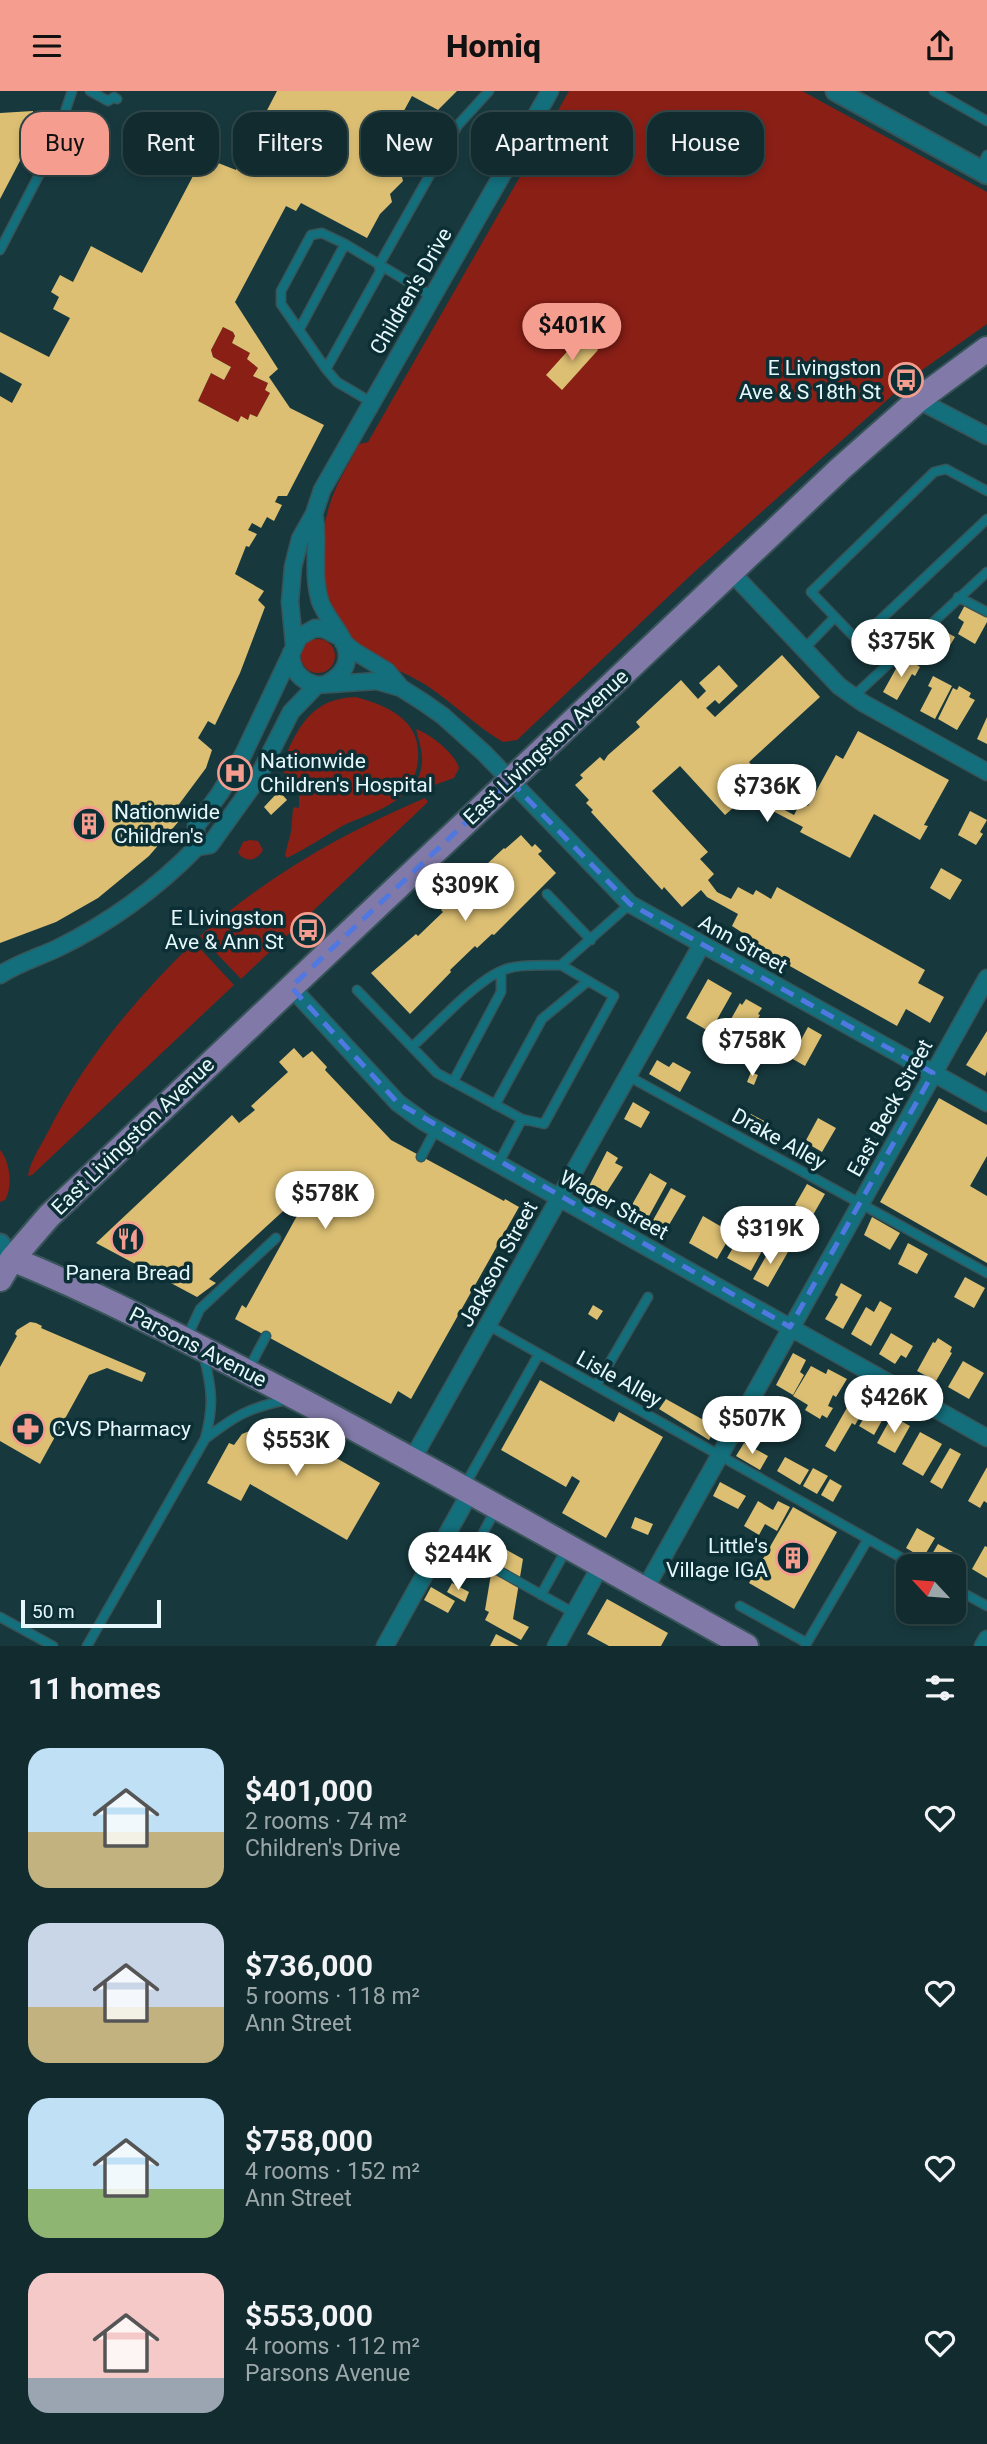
<!DOCTYPE html>
<html lang="en">
<head>
<meta charset="utf-8">
<style>
  body { margin:0; font-family:Roboto,sans-serif; background:#1a3336; color:#f1f3f6; height:100vh; display:flex; flex-direction:column; font-size:26px; white-space:nowrap }
  * { box-sizing:border-box; margin:0 }
  p { font-size:23px; color:#9ca7aa }
  .icon { flex:none; width:38px; height:38px; fill:none; stroke:currentColor; stroke-width:2; stroke-linecap:round; stroke-linejoin:round }
  .map { position:relative; height:1555px; overflow:hidden }
  .sheet { display:flex; flex-direction:column; background:#112b2e; flex:1 }
  .sheet>* { flex:none }
  .banner { position:absolute; left:21px; top:21px; width:945px; height:63px; display:flex; gap:14px }
  .needle { width:46px; rotate:296deg }
  .tools { position:absolute; left:896px; top:1463px; display:grid; gap:14px }
  .tools a { display:grid; place-items:center; width:70px; height:70px; border-radius:14px; background:#112b2e; box-shadow:0 4px 10px #0003,0 0 0 2px #30474a; font-size:35px }
  .scale { position:absolute; left:21px; bottom:18px; width:140px; box-sizing:border-box; padding-left:7px; border:4px solid #e6f8fc; border-top:0; font-size:19px; line-height:24px; white-space:nowrap; color:#e6f8fc; -webkit-text-stroke:5px #0b2f34; paint-order:stroke }
  .price { position:absolute; translate:-50% -60px; padding:0 16px; border-radius:24px; background:#fff; color:#222; font-size:23px; line-height:46px; filter:drop-shadow(0 2px 4px #0008) }
  .price::after { content:''; position:absolute; left:50%; top:42px; width:21px; height:16px; margin-left:-10px; background:inherit; clip-path:polygon(0 0,100% 0,50% 100%) }
  .price.current { background:#f59d8f; color:#111 }
  ul { padding:0; list-style:none }
  li { display:flex; align-items:center; gap:21px; height:175px; padding:0 28px }
  li span { display:grid; place-items:center; flex:none; width:196px; height:140px; border-radius:21px; color:#555 }
  li>.icon { margin-inline-start:auto }
  span .icon { width:84px; height:84px; fill:#fffc; stroke-width:1 }
  li b { font-size:30px }
  h2 { display:flex; justify-content:space-between; align-items:center; height:84px; padding:0 28px; font-size:30px }
  .pill { padding:0 24px; border-radius:21px; background:#112b2e; box-shadow:0 4px 10px #0003,0 0 0 2px #30474a; font-size:24px; line-height:63px }
  .pill.current { background:#f59d8f; color:#111 }
  header { display:flex; justify-content:space-between; align-items:center; height:91px; padding:0 28px; background:#f59d8f; color:#111; font-size:32px; font-weight:800 }
  .map>svg:first-child { display:block }
  .green { fill:#8a1f16 }
  .building { fill:#dcbf73; fill-rule:evenodd }
  .lines { fill:none; stroke-linecap:round; stroke-linejoin:round }
  .service-casing { stroke:#375459; stroke-width:11 }
  .minor-casing { stroke:#375459; stroke-width:19 }
  .tertiary-casing { stroke:#375459; stroke-width:23 }
  .primary-casing { stroke:#375459; stroke-width:28 }
  .service { stroke:#136f7c; stroke-width:8 }
  .minor { stroke:#136f7c; stroke-width:16 }
  .tertiary { stroke:#136f7c; stroke-width:19 }
  .primary { stroke:#8179a7; stroke-width:24 }
  .marked { fill:none; stroke:#4f78e1; stroke-width:5; stroke-dasharray:14 9; stroke-linejoin:round }
  .labels { text-anchor:middle; stroke-width:7; stroke-linejoin:round; paint-order:stroke }
  .street-label { font-size:21px; fill:#e6f8fc; stroke:#0b2f34 }
  .poi-label { font-size:21px; fill:#e6f8fc; stroke:#0b2f34; text-anchor:end }
</style>
</head>
<body>
<header><svg class="icon" aria-label="menu" viewBox="0 0 24 24"><path d="M4 6h16M4 12h16M4 18h16"/></svg>Homiq<svg class="icon" aria-label="share" viewBox="0 0 24 24"><path d="M12 15V3M7 8l5-5 5 5M5 13v7h14v-7"/></svg></header>
<div class="map">
<svg width="987" height="1555" viewBox="0 0 987 1555">
  <rect width="100%" height="100%" fill="#17393e"/>
  <path class="green" d="M569,0H802L987,101V233L915,284L691,484L517,649L503,651C476,635 453,612 426,594C407,582 383,574 365,560C320,524 313,469 329,416C335,394 349,373 359,353L368,351Z
    M223,236L233,241L235,245L232,252L250,262L258,277L254,285L268,292L265,299L270,302L257,326L251,323L248,329L238,331L198,310L211,282L224,289L231,276L213,266L211,259Z
    M301 565a17 17 0 1 1 34 0a17 17 0 1 1-34 0Z
    M356,606C373,611 392,617 405,630C425,649 421,686 402,704C387,719 363,725 344,734C325,745 307,757 287,767L285,764L291,741L293,718L295,716L299,717V697L291,700L286,683L280,678C296,640 309,607 356,606Z
    M416,638C430,643 455,662 459,677L454,687L412,702L411,700C427,675 423,664 416,638Z
    M425,707L428,711L241,888L200,845C267,785 343,742 425,707Z
    M250,749L258,750L263,759C257,770 246,772 238,762L243,751Z
    M194,851L234,894L32,1084L28,1085C30,1070 41,1055 48,1041C84,969 136,907 194,851Z
    M0,1059C10,1070 13,1096 5,1109L0,1111Z"/>
  <path class="building" d="M277,0H457L438,19L412,5L400,27L422,38L425,46L412,61L415,68L401,82L403,90L390,103L392,111L380,123L367,147L301,112L296,120L286,115L235,211L278,278L269,286L290,317L324,334L287,405H278L275,411L282,414L274,430L267,426L261,437L252,432L248,439L257,443L249,456L246,455L235,483L264,500L258,509L265,516L240,582L215,634L208,630L198,647L212,659L206,677L177,716L185,723L149,765L98,807L56,831L0,852V305L12,312L22,293L0,281V241L49,266L70,227L53,218L59,206L51,201L60,184L73,191L91,155L142,182L203,66L236,79ZM223,236L233,241L235,245L232,252L250,262L247,268L258,277L253,285L268,292L265,299L270,302L257,326L250,323L248,329L241,325L238,331L198,310L211,282L224,289L231,276L213,266L211,259Z
    M33,20V45L0,108V22Z
    M582,244L598,259L562,299L546,284Z
    M965,514L987,526V531L975,553L958,543L964,531L958,527Z
    M939,537L955,546L949,556L943,553L935,567L921,559L929,545L933,547Z
    M782,564L820,606L749,671L764,688L755,698L764,708L794,724L801,711L808,715L836,664L843,668L858,640L949,689L924,734L928,735L920,749L874,723L850,767L800,741L803,736L758,712L750,702L725,724L680,675L652,700L708,761L700,768L714,783L708,789L717,801L731,808L738,796L753,804L756,799L771,808L777,796L925,879L918,892L944,906L930,932L906,918L897,935L747,851L749,846L732,835L738,823L707,806L701,799L682,816L664,796L662,799L591,721L593,719L586,712L589,709L575,694L583,687L580,684L600,666L604,670L608,664L640,636L636,631L681,589L698,608L706,600L699,592L719,574L738,595L719,613L715,609L706,617L715,626Z
    M906,567L920,576L915,585L912,583L897,609L883,601L898,574L901,576Z
    M933,585L952,595L935,628L920,620L932,597L928,595Z
    M959,595L971,602L969,606L975,609L957,639L938,628L953,597L957,599Z
    M987,626V653L977,648Z
    M279,700L287,709L271,724L264,716Z
    M970,720L987,729L980,741L983,743L976,754L958,744Z
    M521,744L532,756L535,753L542,760L538,763L556,782L494,844L492,843L477,857L475,855L450,879L451,881L410,923L371,882L416,843L418,845L443,821L441,819L454,804L487,775L486,774L504,757L505,758Z
    M941,777L962,789L950,809L930,797Z
    M708,888L732,902L710,941L686,927Z
    M746,908L762,917L758,923L760,924L743,956L722,944L740,912L742,914Z
    M808,936L822,944L805,975L791,967Z
    M987,940V980L985,985L966,974Z
    M294,957L303,967L312,960L327,976L325,979L391,1049L504,1110L505,1108L519,1116L411,1308L398,1300L391,1313L235,1228L242,1214L246,1217L308,1105L304,1101L209,1188L216,1192L197,1206L96,1152L232,1024L239,1032L255,1019L251,1015L288,981L279,971Z
    M657,969L669,976L673,971L691,981L680,1001L649,983Z
    M751,981L758,984L754,994L747,991Z
    M939,1007L987,1034V1065L970,1095L987,1105V1172L880,1111Z
    M633,1011L650,1021L641,1037L624,1028Z
    M751,1023L766,1031L758,1043L744,1036Z
    M818,1027L836,1037L822,1061L805,1051Z
    M607,1060L618,1067L615,1072L623,1076L605,1104L589,1095Z
    M650,1082L667,1092L649,1125L646,1124L644,1127L629,1119Z
    M807,1093L825,1103L813,1124L795,1114Z
    M671,1097L686,1105L666,1139L652,1131Z
    M703,1125L732,1142L717,1168L689,1152Z
    M872,1126L900,1142L890,1159L864,1144Z
    M746,1134L769,1147L751,1180L727,1167Z
    M908,1152L928,1163L917,1183L898,1173Z
    M773,1153L788,1161L768,1196L753,1188Z
    M965,1186L985,1197L974,1217L954,1206Z
    M841,1192L862,1204L843,1238L825,1228L838,1206L835,1204Z
    M880,1210L892,1217L871,1255L851,1243L866,1216L874,1221Z
    M593,1214L603,1220L597,1229L588,1223Z
    M30,1231L36,1232L42,1235L41,1237L146,1282L142,1291L107,1277L89,1284L40,1373L0,1350V1276L17,1245L15,1243L17,1239Z
    M891,1242L913,1255L906,1267L901,1264L895,1273L879,1263Z
    M938,1247L952,1256L950,1261L952,1262L936,1290L917,1280L933,1251L935,1252Z
    M793,1262L806,1269L800,1281L804,1284L793,1304L776,1294Z
    M963,1270L984,1282L969,1308L948,1296Z
    M811,1275L826,1283L828,1278L847,1288L836,1306L833,1304L828,1315L833,1317L827,1327L822,1324L820,1328L805,1319L808,1314L793,1305Z
    M540,1289L614,1331L619,1321L663,1346L606,1447L562,1422L580,1390L572,1385L566,1396L501,1359Z
    M856,1301L870,1309L855,1334L852,1332L835,1361L825,1355Z
    M876,1307L890,1315L874,1344L859,1335Z
    M666,1308L716,1336L709,1349L659,1318Z
    M761,1319L792,1337L785,1350L754,1333Z
    M892,1325L910,1335L895,1362L877,1352Z
    M262,1335L279,1341L282,1336L380,1392L347,1449L250,1393L241,1410L207,1392L229,1352L234,1354L242,1343Z
    M920,1341L942,1353L923,1385L902,1373Z
    M744,1352L768,1365L760,1379L736,1365Z
    M950,1357L961,1363L942,1398L930,1391Z
    M785,1366L809,1379L800,1394L777,1380Z
    M987,1376V1412L984,1410L980,1417L968,1410Z
    M813,1377L828,1385L817,1403L803,1395Z
    M830,1388L842,1395L833,1411L821,1404Z
    M720,1391L746,1405L738,1418L713,1405Z
    M758,1410L773,1419L778,1410L790,1416L777,1440L765,1433L759,1444L744,1435Z
    M793,1416L837,1441L794,1518L749,1492Z
    M635,1426L653,1433L648,1444L631,1437Z
    M917,1437L935,1447L923,1467L906,1457Z
    M496,1453L523,1468L513,1528L529,1536L521,1549L485,1529L489,1521L485,1519Z
    M938,1453L953,1461L945,1475H937L928,1470Z
    M985,1455L987,1456V1487L972,1478Z
    M452,1492L469,1501L465,1511L447,1501Z
    M431,1496L455,1510L448,1522L424,1509Z
    M607,1508L668,1542L661,1555H609L587,1543Z
    M496,1543L519,1555H490Z"/>
  <g class="lines">
    <g class="service-casing">
      <path id="service" d="M90,0L108,10L114,6L117,8
        M934,0L987,30
        M979,79L987,64
        M0,159L53,57L72,0
        M299,239L345,153
        M326,278L380,181L379,174L458,34L489,0
        M371,311L337,291L326,278L281,213V200L311,144L322,142L345,153L432,205
        M958,506L987,521
        M835,526L811,501L934,381L946,378L987,400
        M804,558L835,526L858,550L987,428
        M854,605L987,481
        M547,803L591,849
        M357,899L437,982L522,1028L544,1033L614,905L561,874L630,813
        M412,956C434,936 475,891 501,880C519,872 542,875 561,874
        M628,985L987,1182
        M453,991L501,901V880
        M495,1014L542,928L588,890
        M421,1066L436,1038
        M498,1073L522,1028
        M488,1234L916,1475
        M187,1246L200,1218L276,1147
        M248,1279L266,1245
        M596,1295L648,1206
        M205,1348C235,1325 248,1317 286,1309
        M465,1394L539,1263
        M444,1449L574,1522
        M471,1464L496,1418
        M954,1497L987,1515
        M541,1504L567,1457
        M740,1515L807,1552
        M0,1526L53,1555
        M87,1555L205,1348C214,1315 212,1298 204,1266
        M805,1555L868,1448"/>
    </g>
    <g class="minor-casing">
      <path id="minor" d="M918,309L987,345
        M314,423C320,452 311,479 320,510C326,528 346,545 347,563C348,578 338,587 326,593
        M732,482L839,595L863,612L987,681
        M343,551L354,560L387,580L401,597
        M294,553L290,511L293,476L300,448L314,423L322,399L550,0
        M291,562C291,579 300,590 317,594L377,590L401,597L423,611L443,625L484,662L630,813L987,1012
        M197,756L196,735L220,702L243,664L299,546L315,537L324,538L340,546
        M0,884C18,872 39,866 58,857C111,831 156,798 197,756L210,754L256,690L291,621L317,594
        M291,896L398,1012L424,1031L987,1347
        M413,1367L702,853
        M645,1498L987,887
        M385,1555L471,1400
        M556,1555L601,1474
        M983,1555L987,1548"/>
    </g>
    <g class="tertiary-casing">
      <path id="tertiary" d="M836,0L987,83
        M0,1153L12,1168"/>
    </g>
    <g class="primary-casing">
      <path id="primary" d="M12,1168C95,1202 175,1243 255,1285C421,1371 583,1465 746,1555
        M0,1188L12,1168L49,1125L840,378L918,309L987,258"/>
    </g>
    <use href="#service" class="service"/>
    <use href="#minor" class="minor"/>
    <use href="#tertiary" class="tertiary"/>
    <use href="#primary" class="primary"/>
  </g>
  <path class="marked" d="M510,690L630,813L933,982L790,1236L398,1012L291,896Z"/>
  <defs>
    <g id="bus-ring" transform="scale(1.75)"><circle r="9.5" fill="#0b2f34" stroke="#f59d8f" stroke-width="1.5"/><path d="M-5-6H5V4H4V6H2V4H-2V6H-4V4H-5ZM-3.5-4V0h7V-4ZM-3.5 1.2v1.5H-2V1.2ZM2 1.2v1.5H3.5V1.2Z" fill="#f59d8f"/></g>
    <g id="hospital-ring" transform="scale(1.75)"><circle r="9.5" fill="#0b2f34" stroke="#f59d8f" stroke-width="1.5"/><path d="M-5-5h3v3.5h4V-5h3V5h-3V1.5h-4V5h-3Z" fill="#f59d8f"/></g>
    <g id="building-ring" transform="scale(1.75)"><circle r="9.5" fill="#0b2f34" stroke="#f59d8f" stroke-width="1.5"/><path d="M-4-6H4V6H1V3H-1V6H-4ZM-2.5-4.3h1.7v1.8h-1.7ZM.8-4.3h1.7v1.8H.8ZM-2.5-1h1.7V.8h-1.7ZM.8-1h1.7V.8H.8Z" fill="#f59d8f"/></g>
    <g id="restaurant-ring" transform="scale(1.75)"><circle r="9.5" fill="#0b2f34" stroke="#f59d8f" stroke-width="1.5"/><path d="M-5-6h1v4h1v-4h1v4h1v-4h1v5L-1.5 .5V6h-2V.5L-5-1ZM5-6V6H3V1.5H1.5Q1.5-4 5-6Z" fill="#f59d8f"/></g>
    <g id="pharmacy-ring" transform="scale(1.75)"><circle r="9.5" fill="#0b2f34" stroke="#f59d8f" stroke-width="1.5"/><path d="M-2-6h4v4h4v4h-4v4h-4v-4h-4v-4h4Z" fill="#f59d8f"/></g>
  </defs>
  <g fill-rule="evenodd">
    <use href="#bus-ring" x="906" y="289"/>
    <use href="#hospital-ring" x="235" y="682"/>
    <use href="#building-ring" x="89" y="733"/>
    <use href="#bus-ring" x="308" y="839"/>
    <use href="#restaurant-ring" x="128" y="1148"/>
    <use href="#pharmacy-ring" x="28" y="1338"/>
    <use href="#building-ring" x="793" y="1467"/>
  </g>
  <g class="labels">
    <g class="street-label">
      <text transform="translate(411 200) rotate(-60)" y="7">Children's Drive</text>
      <text transform="translate(546 656) rotate(-43)" y="7">East Livingston Avenue</text>
      <text transform="translate(743 853) rotate(29)" y="7">Ann Street</text>
      <text transform="translate(890 1017) rotate(-61)" y="7">East Beck Street</text>
      <text transform="translate(133 1045) rotate(-44)" y="7">East Livingston Avenue</text>
      <text transform="translate(779 1048) rotate(29)" y="7">Drake Alley</text>
      <text transform="translate(614 1114) rotate(29)" y="7">Wager Street</text>
      <text transform="translate(498 1173) rotate(-61)" y="7">Jackson Street</text>
      <text transform="translate(198 1256) rotate(27)" y="7">Parsons Avenue</text>
      <text transform="translate(619 1288) rotate(29)" y="7">Lisle Alley</text>
    </g>
    <g class="poi-label">
      <text x="881" y="284">E Livingston<tspan x="881" dy="24">Ave &amp; S 18th St</tspan></text>
      <text x="260" y="677" text-anchor="start">Nationwide<tspan x="260" dy="24">Children's Hospital</tspan></text>
      <text x="114" y="728" text-anchor="start">Nationwide<tspan x="114" dy="24">Children's</tspan></text>
      <text x="284" y="834">E Livingston<tspan x="284" dy="24">Ave &amp; Ann St</tspan></text>
      <text x="128" y="1189" text-anchor="middle">Panera Bread</text>
      <text x="52" y="1345" text-anchor="start">CVS Pharmacy</text>
      <text x="768" y="1462">Little's<tspan x="768" dy="24">Village IGA</tspan></text>
    </g>
  </g>
</svg>
<div class="tools">
<a><svg class="needle" viewBox="-14 -14 28 28"><path d="M0-13l5 13h-10z" fill="#e53935"/><path d="M0 13l5-13h-10z" fill="#9ca7aa"/></svg></a>
</div>
<div class="scale">50 m</div>
<b class="price current" style="left:572px;top:272px">$401K</b>
<b class="price" style="left:901px;top:588px">$375K</b>
<b class="price" style="left:767px;top:733px">$736K</b>
<b class="price" style="left:465px;top:832px">$309K</b>
<b class="price" style="left:752px;top:987px">$758K</b>
<b class="price" style="left:325px;top:1140px">$578K</b>
<b class="price" style="left:770px;top:1175px">$319K</b>
<b class="price" style="left:894px;top:1344px">$426K</b>
<b class="price" style="left:752px;top:1365px">$507K</b>
<b class="price" style="left:296px;top:1387px">$553K</b>
<b class="price" style="left:458px;top:1501px">$244K</b>
<div class="banner">
<a class="pill current">Buy</a>
<a class="pill">Rent</a>
<a class="pill">Filters</a>
<a class="pill">New</a>
<a class="pill">Apartment</a>
<a class="pill">House</a>
</div>
</div>
<section class="sheet">
<h2>11 homes<svg class="icon" aria-label="filters" viewBox="0 0 24 24"><path d="M4 7h16M4 17h16"/><circle cx="9" cy="7" r="2"/><circle cx="15" cy="17" r="2"/></svg></h2>
<ul>
<li><span style="background:linear-gradient(#bfe0f5 60%,#c2b280 0)"><svg class="icon" aria-label="home" viewBox="0 0 24 24"><path d="M3 11l9-7 9 7M6 9v11h12V9"/></svg></span><div><b>$401,000</b><p>2 rooms · 74 m²</p><p>Children's Drive</p></div><svg class="icon" aria-label="heart" viewBox="0 0 24 24"><path d="M12 20l-8-8c-3-5 5-10 8-4 3-6 11-1 8 4z"/></svg></li>
<li><span style="background:linear-gradient(#c9d6e8 60%,#c2b280 0)"><svg class="icon" aria-label="home" viewBox="0 0 24 24"><path d="M3 11l9-7 9 7M6 9v11h12V9"/></svg></span><div><b>$736,000</b><p>5 rooms · 118 m²</p><p>Ann Street</p></div><svg class="icon" aria-label="heart" viewBox="0 0 24 24"><path d="M12 20l-8-8c-3-5 5-10 8-4 3-6 11-1 8 4z"/></svg></li>
<li><span style="background:linear-gradient(#bfe0f5 65%,#8fb573 0)"><svg class="icon" aria-label="home" viewBox="0 0 24 24"><path d="M3 11l9-7 9 7M6 9v11h12V9"/></svg></span><div><b>$758,000</b><p>4 rooms · 152 m²</p><p>Ann Street</p></div><svg class="icon" aria-label="heart" viewBox="0 0 24 24"><path d="M12 20l-8-8c-3-5 5-10 8-4 3-6 11-1 8 4z"/></svg></li>
<li><span style="background:linear-gradient(#f6c9c9 75%,#9aa5b1 0)"><svg class="icon" aria-label="home" viewBox="0 0 24 24"><path d="M3 11l9-7 9 7M6 9v11h12V9"/></svg></span><div><b>$553,000</b><p>4 rooms · 112 m²</p><p>Parsons Avenue</p></div><svg class="icon" aria-label="heart" viewBox="0 0 24 24"><path d="M12 20l-8-8c-3-5 5-10 8-4 3-6 11-1 8 4z"/></svg></li>
</ul>
</section>
</body>
</html>
